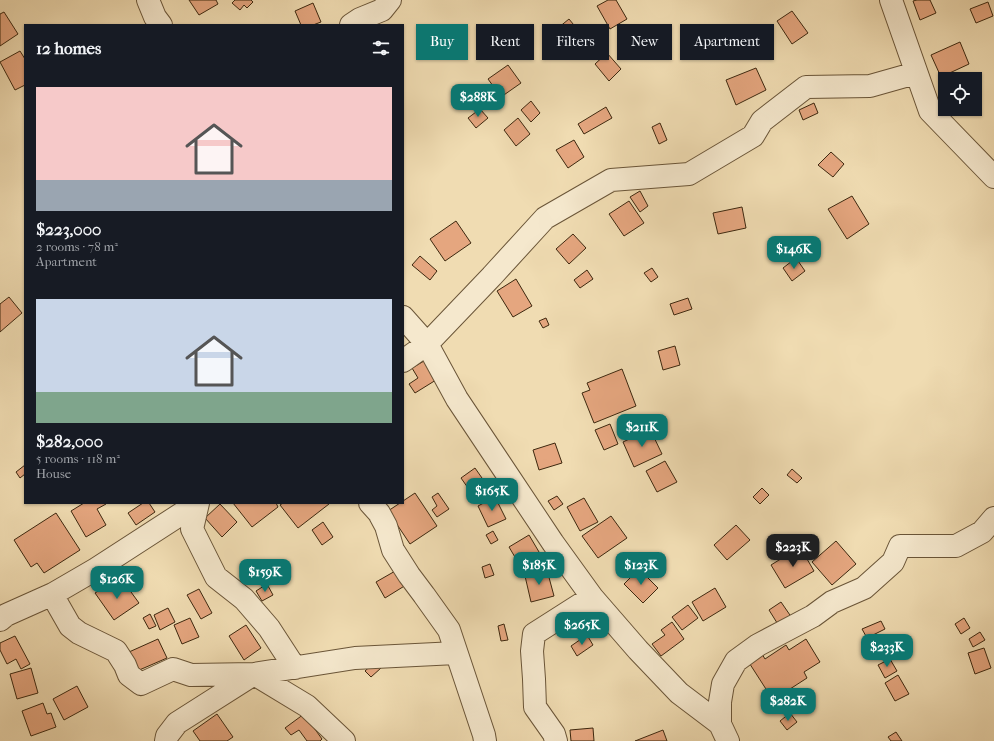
<!DOCTYPE html>
<html lang="en">
<head>
<meta charset="utf-8">
<style>
  body { margin:0; font-family:"IM FELL French Canon",serif; background:#242831; color:#f1f3f6; height:100vh; display:flex; flex-direction:column; font-size:15px; white-space:nowrap }
  * { box-sizing:border-box; margin:0 }
  p { font-size:13px; color:#9ea1a6 }
  .icon { flex:none; width:22px; height:22px; fill:none; stroke:currentColor; stroke-width:2; stroke-linecap:round; stroke-linejoin:round }
  .map { position:relative; flex:1; overflow:hidden }
  .panel { position:absolute; left:24px; top:24px; width:380px; height:480px; display:flex; flex-direction:column; background:#171b24; border-radius:0px; box-shadow:0 1px 3px #0004 }
  .panel>* { flex:none }
  .guide { position:absolute; left:416px; top:24px; width:380px; height:36px; display:flex; gap:8px }
  .fabs { position:absolute; left:938px; top:72px; display:grid; gap:8px }
  .fabs a { display:grid; place-items:center; width:44px; height:44px; border-radius:0px; background:#171b24; box-shadow:0 1px 3px #0004; font-size:20px }
  .price { position:absolute; translate:-50% -34px; padding:0 9px; border-radius:8px; background:#0f766e; color:#fff; font-size:13px; line-height:26px; filter:drop-shadow(0 1px 2px #0008) }
  .price::after { content:''; position:absolute; left:50%; top:24px; width:12px; height:9px; margin-left:-6px; background:inherit; clip-path:polygon(0 0,100% 0,50% 100%) }
  .price.active { background:#222; color:#fff }
  ul { padding:0; list-style:none }
  li { display:grid; align-content:center; gap:8px; height:212px; padding:0 12px }
  li span { display:grid; place-items:center; height:124px; border-radius:0px; color:#555 }
  li>.icon { margin-inline-start:auto }
  span .icon { width:72px; height:72px; fill:#fffc; stroke-width:1 }
  li b { font-size:17px }
  h2 { display:flex; justify-content:space-between; align-items:center; height:48px; padding:0 12px; font-size:17px }
  .tag { padding:0 14px; border-radius:0px; background:#171b24; box-shadow:0 1px 3px #0004; font-size:14px; line-height:36px }
  .tag.active { background:#0f766e; color:#fff }
  .map>svg:first-child { display:block }
  .building { fill:#e5a67f; stroke:#3d280f }
  .lines { fill:none; stroke-linecap:round; stroke-linejoin:round }
  .minor-casing { stroke:#6a5538; stroke-width:24 }
  .minor { stroke:#f5e8cd; stroke-width:22 }
</style>
</head>
<body>
<div class="map">
<svg width="994" height="741" viewBox="0 0 994 741">
  <rect width="100%" height="100%" fill="#f0dcb2"/>
  <filter id="stains"><feTurbulence type="fractalNoise" baseFrequency=".005" numOctaves="4"/><feColorMatrix values="0 0 0 0 .2 0 0 0 0 .09 0 0 0 0 .02 0 0 0 .5 -.17"/></filter>
  <radialGradient id="worn" r=".72"><stop offset=".6" stop-color="#630" stop-opacity="0"/><stop offset="1" stop-color="#630" stop-opacity=".3"/></radialGradient>
  <path class="building" d="M189,0H216L218,4L199,15Z
    M235,0H251L253,2L247,8L244,5L240,10L232,3Z
    M608,0H616L627,19L610,29L597,6Z
    M917,0H930L936,13L920,20L913,1Z
    M988,2L993,16L976,23L970,9Z
    M313,3L321,22L313,25H301L295,11Z
    M792,11L808,33L792,44L777,21Z
    M4,12L18,34L0,46V14Z
    M569,19L582,35L571,43L558,28Z
    M960,42L969,64L941,77L931,55Z
    M20,51L25,59V85L15,90L0,62Z
    M607,53L621,69L609,81L595,64Z
    M508,65L521,83L501,97L488,79Z
    M756,68L766,90L736,105L726,80Z
    M531,101L540,113L531,122L521,110Z
    M814,103L818,113L803,120L799,110Z
    M606,107L612,118L584,134L578,124Z
    M480,109L488,118L476,128L468,118Z
    M518,118L530,134L516,146L504,130Z
    M660,123L667,140L659,144L652,127Z
    M574,140L584,157L568,168L556,150Z
    M831,152L844,164L833,177L818,165Z
    M640,191L648,206L640,212L630,197Z
    M852,196L869,224L847,239L828,209Z
    M629,201L644,223L624,236L609,214Z
    M742,207L746,228L718,234L713,213Z
    M456,221L471,243L445,261L430,239Z
    M573,234L586,248L569,264L556,249Z
    M420,256L437,271L430,280L412,265Z
    M796,258L805,271L792,281L783,268Z
    M652,268L658,277L651,282L644,273Z
    M587,270L593,279L580,288L574,280Z
    M516,279L532,306L513,317L497,291Z
    M9,297L22,313L0,332V304Z
    M688,298L692,309L674,315L670,304Z
    M546,318L549,325L543,328L539,321Z
    M675,346L680,365L663,370L658,351Z
    M424,361L436,380L415,393L409,384L418,378L412,368Z
    M622,369L636,406L594,423L582,393L590,390L587,383Z
    M610,424L618,444L604,450L595,430Z
    M650,429L662,454L634,467L623,442Z
    M555,443L562,463L539,470L533,450Z
    M665,461L677,482L657,492L646,471Z
    M25,465V474L20,478L16,472Z
    M475,468L489,488L475,498L461,478Z
    M792,469L802,478L797,483L787,475Z
    M762,488L769,495L760,504L753,497Z
    M415,493L437,526L410,544L388,511L400,503H403V501Z
    M438,493L449,509L437,517L432,510L437,506L432,497Z
    M557,496L563,504L554,510L548,501Z
    M495,497L506,519L488,527L478,506Z
    M584,498L598,522L580,531L567,507Z
    M84,503H105L106,504L97,509L106,525L86,537L71,511Z
    M143,503H149L155,512L136,525L128,513Z
    M233,503H276L278,507L252,527Z
    M283,503H328L329,504L298,528L280,505Z
    M220,504L237,522L222,537L205,518Z
    M56,513L80,550L44,573L37,563L31,567L14,540Z
    M611,516L627,538L598,558L582,536Z
    M323,522L333,537L322,545L312,530Z
    M736,525L750,540L727,560L714,545Z
    M493,531L498,540L491,544L486,535Z
    M529,535L542,557L522,569L509,547Z
    M836,541L856,564L832,585L812,562Z
    M800,547L814,571L785,588L771,565Z
    M490,564L494,575L485,578L482,567Z
    M639,569L658,588L643,603L624,584Z
    M397,570L406,585L385,598L376,582Z
    M547,570L554,596L531,602L525,576Z
    M123,581L139,603L114,620L95,593L105,587L108,591Z
    M267,584L273,595L262,601L256,591Z
    M715,588L726,607L703,621L692,602Z
    M199,589L212,613L201,619L187,595Z
    M781,602L792,618L779,626L769,610Z
    M688,605L698,618L682,630L672,617Z
    M168,608L175,622L160,630L154,615Z
    M150,614L156,626L149,629L143,618Z
    M190,618L199,637L182,644L174,625Z
    M964,618L970,628L961,634L955,624Z
    M881,621L885,629L867,638L862,629Z
    M672,622L684,639L661,656L652,644L665,635L661,630Z
    M504,624L508,640L501,641L498,626Z
    M246,625L261,648L244,660L229,636Z
    M980,632L985,640L973,647L969,639Z
    M587,635L593,645L577,656L571,646Z
    M15,636L30,664L21,669L16,659L7,664L0,650V643Z
    M158,639L167,658L137,671L129,652Z
    M806,639L820,662L804,672L807,678L773,700L746,658L759,649L765,659L786,645L789,650Z
    M984,648L991,668L975,674L968,653Z
    M890,659L897,671L885,678L878,665Z
    M375,662L381,668L371,677L365,671Z
    M31,668L38,693L17,699L10,674Z
    M898,675L909,694L895,701L885,683Z
    M77,686L88,707L64,720L53,699Z
    M43,703L47,714L51,713L56,727L31,736L22,711Z
    M790,713L797,722L787,730L780,721Z
    M217,714L233,737L227,741H200L193,731Z
    M304,714L322,739L320,741H307L299,730L291,735L285,728Z
    M593,728L594,741H571L570,730Z
    M663,730L667,741H635Z
    M896,732L902,741H891L888,737Z"/>
  <g class="lines">
    <g class="minor-casing">
      <path id="minor" d="M148,0L155,17L161,25
        M891,0L930,111L994,177
        M351,25L360,19L382,10L390,0
        M403,317L427,344L457,399L553,543L592,597L638,650L679,693L720,724L728,741
        M403,361L427,344L492,276L545,218L611,180L689,174L753,136L762,121L806,87L870,86L916,73
        M198,503L192,529L216,577L244,599L269,628L295,668
        M370,503L379,513L386,526L393,550L409,575L424,595L449,630L484,735L485,741
        M53,594L58,605L70,626L79,633L116,651L125,665L129,675L141,684L173,669L191,675L254,674L307,706L344,741
        M0,620L6,615L53,594L96,569L198,503
        M720,724V702L723,684L736,661L758,645L813,616L832,602L864,588L893,562L900,546H956L982,532L994,518
        M166,741L167,736L177,723L254,674L355,658L456,653
        M556,741L554,734L535,707L534,679L532,651L534,634L592,597"/>
    </g>
    <use href="#minor" class="minor"/>
  </g>
  <rect width="100%" height="100%" filter="url(#stains)"/>
  <rect width="100%" height="100%" fill="url(#worn)"/>
</svg>
<div class="fabs">
<a><svg class="icon" aria-label="locate" viewBox="0 0 24 24"><circle cx="12" cy="12" r="6"/><path d="M12 2v4M12 18v4M2 12h4M18 12h4"/></svg></a>
</div>
<b class="price" style="left:478px;top:118px">$288K</b>
<b class="price" style="left:794px;top:270px">$146K</b>
<b class="price" style="left:642px;top:448px">$211K</b>
<b class="price" style="left:492px;top:512px">$165K</b>
<b class="price active" style="left:793px;top:568px">$223K</b>
<b class="price" style="left:539px;top:586px">$185K</b>
<b class="price" style="left:641px;top:586px">$123K</b>
<b class="price" style="left:265px;top:593px">$159K</b>
<b class="price" style="left:117px;top:600px">$126K</b>
<b class="price" style="left:582px;top:646px">$265K</b>
<b class="price" style="left:887px;top:668px">$233K</b>
<b class="price" style="left:788px;top:722px">$282K</b>
<div class="guide">
<a class="tag active">Buy</a>
<a class="tag">Rent</a>
<a class="tag">Filters</a>
<a class="tag">New</a>
<a class="tag">Apartment</a>
</div>
<section class="panel">
<h2>12 homes<svg class="icon" aria-label="filters" viewBox="0 0 24 24"><path d="M4 7h16M4 17h16"/><circle cx="9" cy="7" r="2"/><circle cx="15" cy="17" r="2"/></svg></h2>
<ul>
<li><span style="background:linear-gradient(#f6c9c9 75%,#9aa5b1 0)"><svg class="icon" aria-label="home" viewBox="0 0 24 24"><path d="M3 11l9-7 9 7M6 9v11h12V9"/></svg></span><div><b>$223,000</b><p>2 rooms · 78 m²</p><p>Apartment</p></div></li>
<li><span style="background:linear-gradient(#c9d6e8 75%,#7fa58c 0)"><svg class="icon" aria-label="home" viewBox="0 0 24 24"><path d="M3 11l9-7 9 7M6 9v11h12V9"/></svg></span><div><b>$282,000</b><p>5 rooms · 118 m²</p><p>House</p></div></li>
</ul>
</section>
</div>
</body>
</html>
